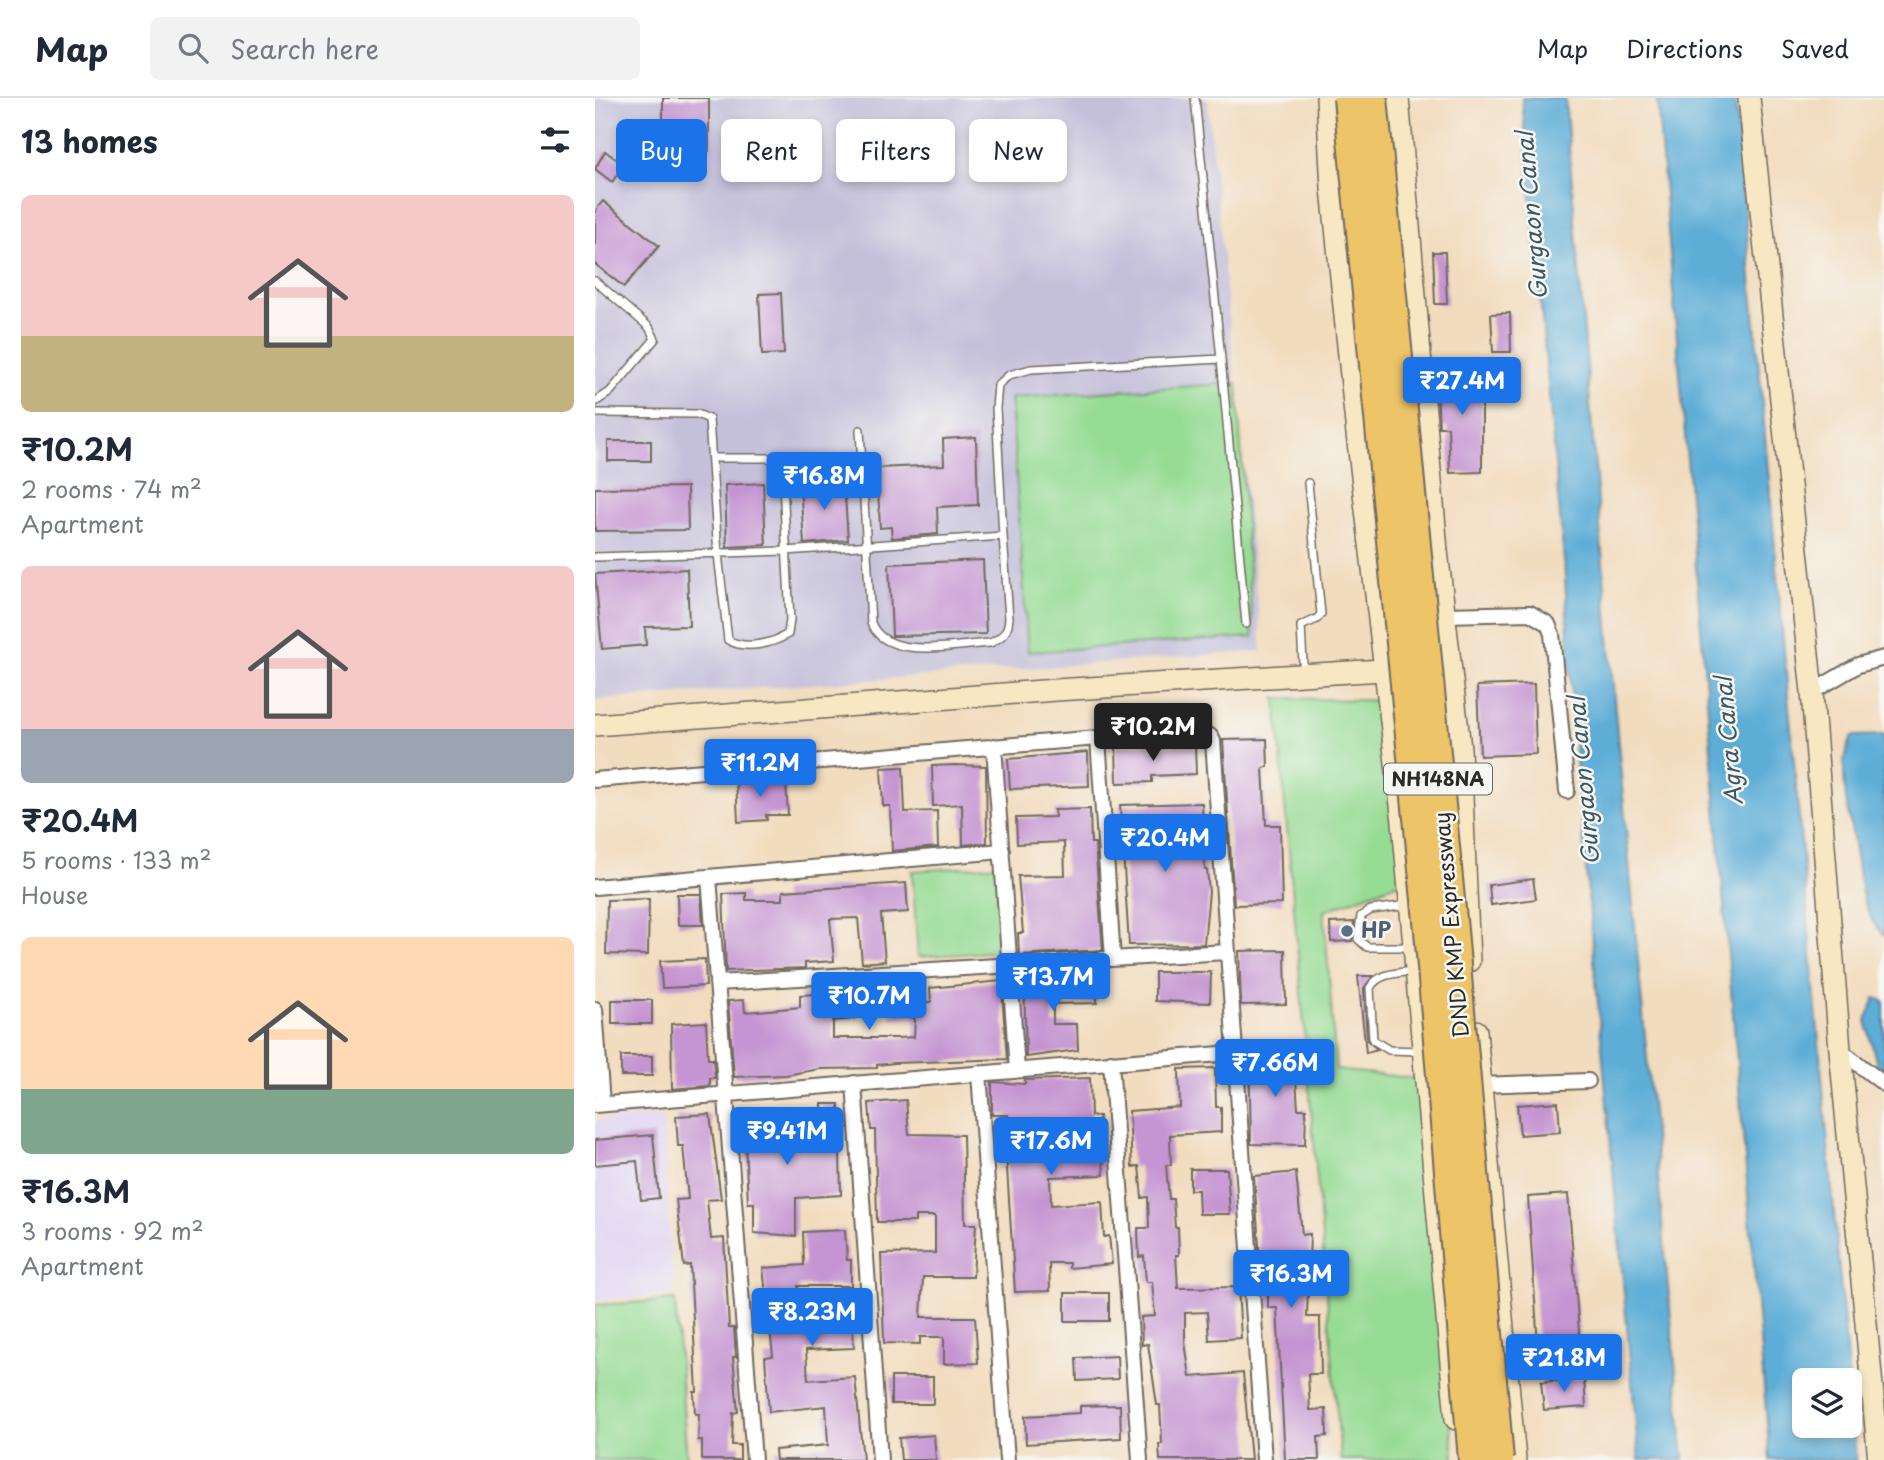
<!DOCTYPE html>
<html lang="en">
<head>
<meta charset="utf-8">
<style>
  body { margin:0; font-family:"Playpen Sans",sans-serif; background:#f2f2f3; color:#1f2937; height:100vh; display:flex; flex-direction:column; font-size:26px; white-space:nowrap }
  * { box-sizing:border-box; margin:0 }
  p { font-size:23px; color:#747a83 }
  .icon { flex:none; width:38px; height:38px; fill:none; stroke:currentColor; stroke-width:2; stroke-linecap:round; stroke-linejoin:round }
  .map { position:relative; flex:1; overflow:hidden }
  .details { display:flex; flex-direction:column; background:#fff; width:595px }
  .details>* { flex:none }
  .guide { position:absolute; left:21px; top:21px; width:665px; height:63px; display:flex; gap:14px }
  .fabs { position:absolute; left:1197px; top:1270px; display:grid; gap:14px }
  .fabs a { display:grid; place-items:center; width:70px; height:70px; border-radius:10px; background:#fff; box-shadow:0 4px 10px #0003; font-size:35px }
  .price { position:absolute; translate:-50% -60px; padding:0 16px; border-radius:7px; background:#1a73e8; color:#fff; font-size:23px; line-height:46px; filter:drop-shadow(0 2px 4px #0008) }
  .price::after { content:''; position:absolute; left:50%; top:42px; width:21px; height:16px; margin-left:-10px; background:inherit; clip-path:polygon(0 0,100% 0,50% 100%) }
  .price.selected { background:#222; color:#fff }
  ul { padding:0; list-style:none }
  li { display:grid; align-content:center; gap:14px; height:371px; padding:0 21px }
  li span { display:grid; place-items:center; height:217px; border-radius:10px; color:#555 }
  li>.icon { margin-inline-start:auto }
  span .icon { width:126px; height:126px; fill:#fffc; stroke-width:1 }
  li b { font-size:30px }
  h2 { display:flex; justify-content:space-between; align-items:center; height:84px; padding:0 21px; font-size:30px }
  .chip { padding:0 24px; border-radius:10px; background:#fff; box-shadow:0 4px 10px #0003; font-size:24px; line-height:63px }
  .chip.selected { background:#1a73e8; color:#fff }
  header { display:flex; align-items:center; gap:42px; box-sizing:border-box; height:98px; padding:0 35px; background:#fff; border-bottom:2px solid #e0e1e3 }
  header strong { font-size:33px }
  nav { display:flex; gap:38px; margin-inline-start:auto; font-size:24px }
  .search { width:490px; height:63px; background:#f2f2f3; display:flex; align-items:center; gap:18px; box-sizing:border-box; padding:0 24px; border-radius:10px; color:#747a83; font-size:26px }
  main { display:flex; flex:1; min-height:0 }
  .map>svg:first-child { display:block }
  .built { fill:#e1d4f3 }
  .industrial { fill:#c5c0da }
  .green { fill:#97dc95; stroke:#618460; stroke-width:2 }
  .water { fill:#5dadd7; stroke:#446c81; stroke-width:2 }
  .building { fill:#c594d2 }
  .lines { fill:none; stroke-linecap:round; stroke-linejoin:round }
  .lane-casing { stroke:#71695e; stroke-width:10 }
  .street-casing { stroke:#71695e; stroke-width:18 }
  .secondary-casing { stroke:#71695e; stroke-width:24 }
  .lane { stroke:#fff; stroke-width:7 }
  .street { stroke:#fff; stroke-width:14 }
  .secondary { stroke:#f8e7c3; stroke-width:21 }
  .highway-bridge-casing { stroke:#71695e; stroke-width:32; stroke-linecap:butt }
  .highway-bridge { stroke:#eec469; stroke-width:28 }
  .service-dot { fill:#5c6f8a; stroke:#f6f6f2; stroke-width:2.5 }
  .labels { text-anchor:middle; stroke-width:5; stroke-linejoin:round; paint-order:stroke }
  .shield { fill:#f6f6f2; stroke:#686867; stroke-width:2 }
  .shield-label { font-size:19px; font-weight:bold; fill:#2b2b2b }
  .street-label { font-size:21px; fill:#2b2b2b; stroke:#f6f6f2 }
  .service-label { font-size:21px; font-weight:bold; fill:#4e5e75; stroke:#f6f6f2; text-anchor:start }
  .water-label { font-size:23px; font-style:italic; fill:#3c5867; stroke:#f6f6f2 }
</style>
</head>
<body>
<header>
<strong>Map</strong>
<div class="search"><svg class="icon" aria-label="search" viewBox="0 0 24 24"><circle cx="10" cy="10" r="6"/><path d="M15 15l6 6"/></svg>Search here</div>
<nav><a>Map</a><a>Directions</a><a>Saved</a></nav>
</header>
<main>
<section class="details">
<h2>13 homes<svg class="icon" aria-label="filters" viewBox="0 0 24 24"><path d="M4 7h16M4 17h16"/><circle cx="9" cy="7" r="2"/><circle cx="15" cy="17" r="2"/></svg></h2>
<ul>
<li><span style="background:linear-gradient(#f6c9c9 65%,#c2b280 0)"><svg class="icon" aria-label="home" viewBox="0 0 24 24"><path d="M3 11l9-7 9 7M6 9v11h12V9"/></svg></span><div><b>₹10.2M</b><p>2 rooms · 74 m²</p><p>Apartment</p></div></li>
<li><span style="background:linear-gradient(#f6c9c9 75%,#9aa5b1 0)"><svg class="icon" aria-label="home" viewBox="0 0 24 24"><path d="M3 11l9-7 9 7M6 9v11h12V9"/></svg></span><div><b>₹20.4M</b><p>5 rooms · 133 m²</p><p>House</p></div></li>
<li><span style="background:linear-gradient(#ffd9b3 70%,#7fa58c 0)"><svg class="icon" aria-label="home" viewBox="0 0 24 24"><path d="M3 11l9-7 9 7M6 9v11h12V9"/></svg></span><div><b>₹16.3M</b><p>3 rooms · 92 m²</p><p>Apartment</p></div></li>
</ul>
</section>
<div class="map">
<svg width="1289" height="1362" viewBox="0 0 1289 1362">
  <rect width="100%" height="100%" fill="#f6f6f2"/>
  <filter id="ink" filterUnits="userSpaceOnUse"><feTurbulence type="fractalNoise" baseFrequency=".0143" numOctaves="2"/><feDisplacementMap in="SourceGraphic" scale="14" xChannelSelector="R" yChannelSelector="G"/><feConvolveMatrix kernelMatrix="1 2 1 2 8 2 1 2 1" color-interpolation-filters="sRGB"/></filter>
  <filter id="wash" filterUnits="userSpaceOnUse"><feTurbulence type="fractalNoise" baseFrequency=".00686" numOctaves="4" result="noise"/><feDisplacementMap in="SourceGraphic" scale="28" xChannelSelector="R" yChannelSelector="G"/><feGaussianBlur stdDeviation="1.57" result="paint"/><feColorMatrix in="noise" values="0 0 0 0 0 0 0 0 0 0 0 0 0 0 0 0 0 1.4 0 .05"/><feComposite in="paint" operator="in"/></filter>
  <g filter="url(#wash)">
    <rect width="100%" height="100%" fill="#f2dcbe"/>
    <path class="built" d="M67,1018L79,1197L0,1202V1022Z"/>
    <path class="industrial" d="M0,0H612L667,553L0,602Z"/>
    <path class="green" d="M642,285L658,539L433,554L416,300Z
      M681,600L798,603L812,782L729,813L741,972L826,981L859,1362H746Z
      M403,767L409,853L323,859L317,773Z
      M80,1202L92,1362H0V1207Z"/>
    <path class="water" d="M927,0H970L1020,612L1089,1362H1044L979,639L969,463Z
      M1062,0H1140L1254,1283H1209V1328H1255V1292L1261,1362H1175Z
      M1289,637V838C1263,811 1265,775 1258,740C1253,714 1248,691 1249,664C1250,655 1254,646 1257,638Z
      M1280,900L1289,903V973L1282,967L1271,922Z"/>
    <g id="blocks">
      <path class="building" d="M68,0H114V53H68Z
        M10,53L29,67L17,84L0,71Z
        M8,103L64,148L29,189L0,166V113Z
        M838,154H850L852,206H840Z
        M186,195L189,256L167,257L164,196Z
        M915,215L916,254H898L896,216Z
        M887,271V374L855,375L853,329H844L841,273Z
        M381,339L383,407L342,409L343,436L297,440L296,429L285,430L282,370L349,367L348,341Z
        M13,343H56V363H13Z
        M249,383L253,442L209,446L205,386Z
        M168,385L171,447L132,449L130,387Z
        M92,389L93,432L0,433V390Z
        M388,462L391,536L297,538L294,466Z
        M92,471L94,528L50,529L51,547L7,551L0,476Z
        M939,586L941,656L885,658L882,588Z
        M672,641L673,669L668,670L671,727H685L687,806L639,807L628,642Z
        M555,647L556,650L600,648L601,676L557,678V684L522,685L521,649Z
        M493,654L494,688L415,691L413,661Z
        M360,667L391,668L392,745L368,747L367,706L338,708L337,668Z
        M308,669L310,714L342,713L343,749L297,753L295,708H288L286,670Z
        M170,677V685L191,684L193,717H171L172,722L143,724L141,680Z
        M607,705L610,772H612L614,794L609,846L534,847L525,707Z
        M495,711L496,745H500L508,852L424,857L423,835H428L423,778L470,777L469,744L422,746L421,720L460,719L459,712Z
        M938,781L941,801L896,807L894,787Z
        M311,785L313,814L286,816L290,863L267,865L263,820L235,821L239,863L210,865V870L131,873L128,796L151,795V802H188V793Z
        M82,796H106L108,827H83Z
        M54,801L53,857L11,856L12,802Z
        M759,824L757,843L736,844L735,825Z
        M690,852L691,906L646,907L644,853Z
        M110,861L111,888L67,890L65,863Z
        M560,874H616L615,905L560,903Z
        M763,878H778L769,890L772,942L783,952L771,955Z
        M429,880H501L502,905L458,906V926H482L483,952L431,959Z
        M406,883L412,961L300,965L282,967V970L225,971L191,977L139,979L133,903L149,902L150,914L174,912L205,909V897L260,894L259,921L238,923V940H303L319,939L320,922L318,919L296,920L294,890L311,889L312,905L336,904L335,890Z
        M17,902H57V926H17Z
        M111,924L113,961H118L120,980H115V988L77,991L76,926Z
        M699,951L703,1011H711L710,1047L656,1046L654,954Z
        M26,958H57V978H26Z
        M620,970L621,1009H626V1034L575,1037L576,1067H571L574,1101H578L580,1129H583L584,1157H581L583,1190L643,1189L646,1240L614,1242L612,1214L590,1215V1244L595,1279L648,1275L656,1362H565L564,1346H567L565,1307H562L553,1246L547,1247L546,1219L560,1218L557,1184H551L549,1158L544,1159L543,1130H554L553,1099L547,1100L544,1068L537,1069L534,1013L585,1009L584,971Z
        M495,980L496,1018H504L503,1045H507L509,1077L455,1079L456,1107L507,1104L509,1139L514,1138L517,1166L474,1170V1165H454L455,1193L420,1194L411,1055H414L413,1017H397V984L430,986V982Z
        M311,1002L314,1036L368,1037L370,1126H381L378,1179H328L326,1219H380L383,1265L349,1266V1239H325V1246L289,1245L286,1156L340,1155V1118H320V1124H282L280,1032H276L274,1005Z
        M963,1004L965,1034L925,1037L922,1007Z
        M227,1006H244L246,1097L201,1100V1138L159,1135V1105H153L150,1044H146L143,1015L193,1010L196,1048L228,1047Z
        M115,1016L126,1101L112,1102L116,1141L129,1140L134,1230H139L141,1259H138L143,1314L138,1315L137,1347H145V1362H107V1342H103L104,1316H100L99,1294H102L95,1167L89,1168L81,1102L93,1101L88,1048H83L81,1018Z
        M58,1037L64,1100L46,1102L42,1063L0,1067V1042Z
        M595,1071H632L635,1116H604L603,1092H595Z
        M701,1074L707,1137L715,1136L712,1219H725L726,1276H713L715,1312L731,1311L732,1338L723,1339L724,1362H690L682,1210H673V1161L665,1162L659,1078Z
        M973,1096L986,1258L944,1262L933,1099Z
        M250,1132L252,1162H256V1188H203L204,1194H200L201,1222L257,1219L259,1250L211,1252L213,1282L260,1279L268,1362H181L180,1352L233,1347L231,1308L174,1314L170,1259L178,1258L168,1170L209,1167L208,1134Z
        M470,1195H514V1223H470Z
        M522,1258L523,1281L482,1283L481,1260Z
        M296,1279H338V1306H296Z
        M989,1280L991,1309L949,1312L946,1284Z
        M525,1307L526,1340L431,1346L430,1318L485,1315V1308Z
        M339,1337L341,1362H306L304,1340Z"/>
    </g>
  </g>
  <g filter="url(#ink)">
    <use href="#blocks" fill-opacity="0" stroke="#71695e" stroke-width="2"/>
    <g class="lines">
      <g class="lane-casing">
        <path id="lane" d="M0,183L54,229L60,241L15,294L0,304
          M626,261L651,526
          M0,315L102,316L114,321L123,456L133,542C150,552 177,546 193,536L195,522L187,366L176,360H118
          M265,332L276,525C291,563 361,547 395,545C408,539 413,534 414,520L408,438
          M0,459L190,453L408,438L401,310L403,287L414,277L436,271L626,261L600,0
          M708,565L706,528L722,521L726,516L713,385
          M813,807L776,812L766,818L763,841L772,849H815
          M819,873C803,875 783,875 775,890L778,942L794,952L825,953"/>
      </g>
      <g class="street-casing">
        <path id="street" d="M850,517L935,515L953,526L957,536L972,693
          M1217,594L1263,567L1289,560
          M503,640L518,861
          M399,648L422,972
          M0,682L503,640L603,634L615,638L618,643L669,1362
          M114,779L159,1362
          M0,789L407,753
          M122,885L631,854
          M0,911L7,1006
          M1245,952L1289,986
          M516,964L545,1362
          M384,975L412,1362
          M259,985L285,1362
          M886,987L993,983
          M0,1007L638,955"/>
      </g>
      <g class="secondary-casing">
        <path id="secondary" d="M732,0L737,90L762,336L808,724L861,1321
          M803,0L842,453L865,650L874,863
          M1154,0L1217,594L1245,952L1284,1362
          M0,627L461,592L804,571
          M881,933L920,1362"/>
      </g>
      <use href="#lane" class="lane"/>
      <use href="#street" class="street"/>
      <use href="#secondary" class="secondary"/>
      <g class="highway-bridge-casing">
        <path id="highway-bridge" d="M753,0L834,833L878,1362
          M778,0L858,832L904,1362"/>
      </g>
      <use href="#highway-bridge" class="highway-bridge"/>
    </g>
  </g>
  <circle class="service-dot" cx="752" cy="833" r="7"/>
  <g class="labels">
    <rect class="shield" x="789" y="665.5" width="108" height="31" rx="5"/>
    <g class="shield-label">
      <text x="843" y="688">NH148NA</text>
    </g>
    <g class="street-label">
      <text transform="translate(857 827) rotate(-95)" y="7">DND KMP Expressway</text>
    </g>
    <g class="service-label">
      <text x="766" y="840">HP</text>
    </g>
    <g class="water-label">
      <text transform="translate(937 118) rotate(-95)" y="8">Gurgaon Canal</text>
      <text transform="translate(1134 643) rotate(-95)" y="8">Agra Canal</text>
      <text transform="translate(989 683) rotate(-95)" y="8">Gurgaon Canal</text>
    </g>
  </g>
</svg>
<div class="fabs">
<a><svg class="icon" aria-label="layers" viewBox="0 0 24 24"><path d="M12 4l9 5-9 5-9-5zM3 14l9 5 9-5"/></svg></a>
</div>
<b class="price" style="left:867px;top:319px">₹27.4M</b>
<b class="price" style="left:229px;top:414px">₹16.8M</b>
<b class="price selected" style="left:558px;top:665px">₹10.2M</b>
<b class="price" style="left:165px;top:701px">₹11.2M</b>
<b class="price" style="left:570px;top:776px">₹20.4M</b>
<b class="price" style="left:458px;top:915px">₹13.7M</b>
<b class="price" style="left:274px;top:934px">₹10.7M</b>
<b class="price" style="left:680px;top:1001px">₹7.66M</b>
<b class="price" style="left:192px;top:1069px">₹9.41M</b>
<b class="price" style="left:456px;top:1079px">₹17.6M</b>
<b class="price" style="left:696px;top:1212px">₹16.3M</b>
<b class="price" style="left:217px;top:1250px">₹8.23M</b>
<b class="price" style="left:969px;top:1296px">₹21.8M</b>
<div class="guide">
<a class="chip selected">Buy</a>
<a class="chip">Rent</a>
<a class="chip">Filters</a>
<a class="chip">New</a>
</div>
</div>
</main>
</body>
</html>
